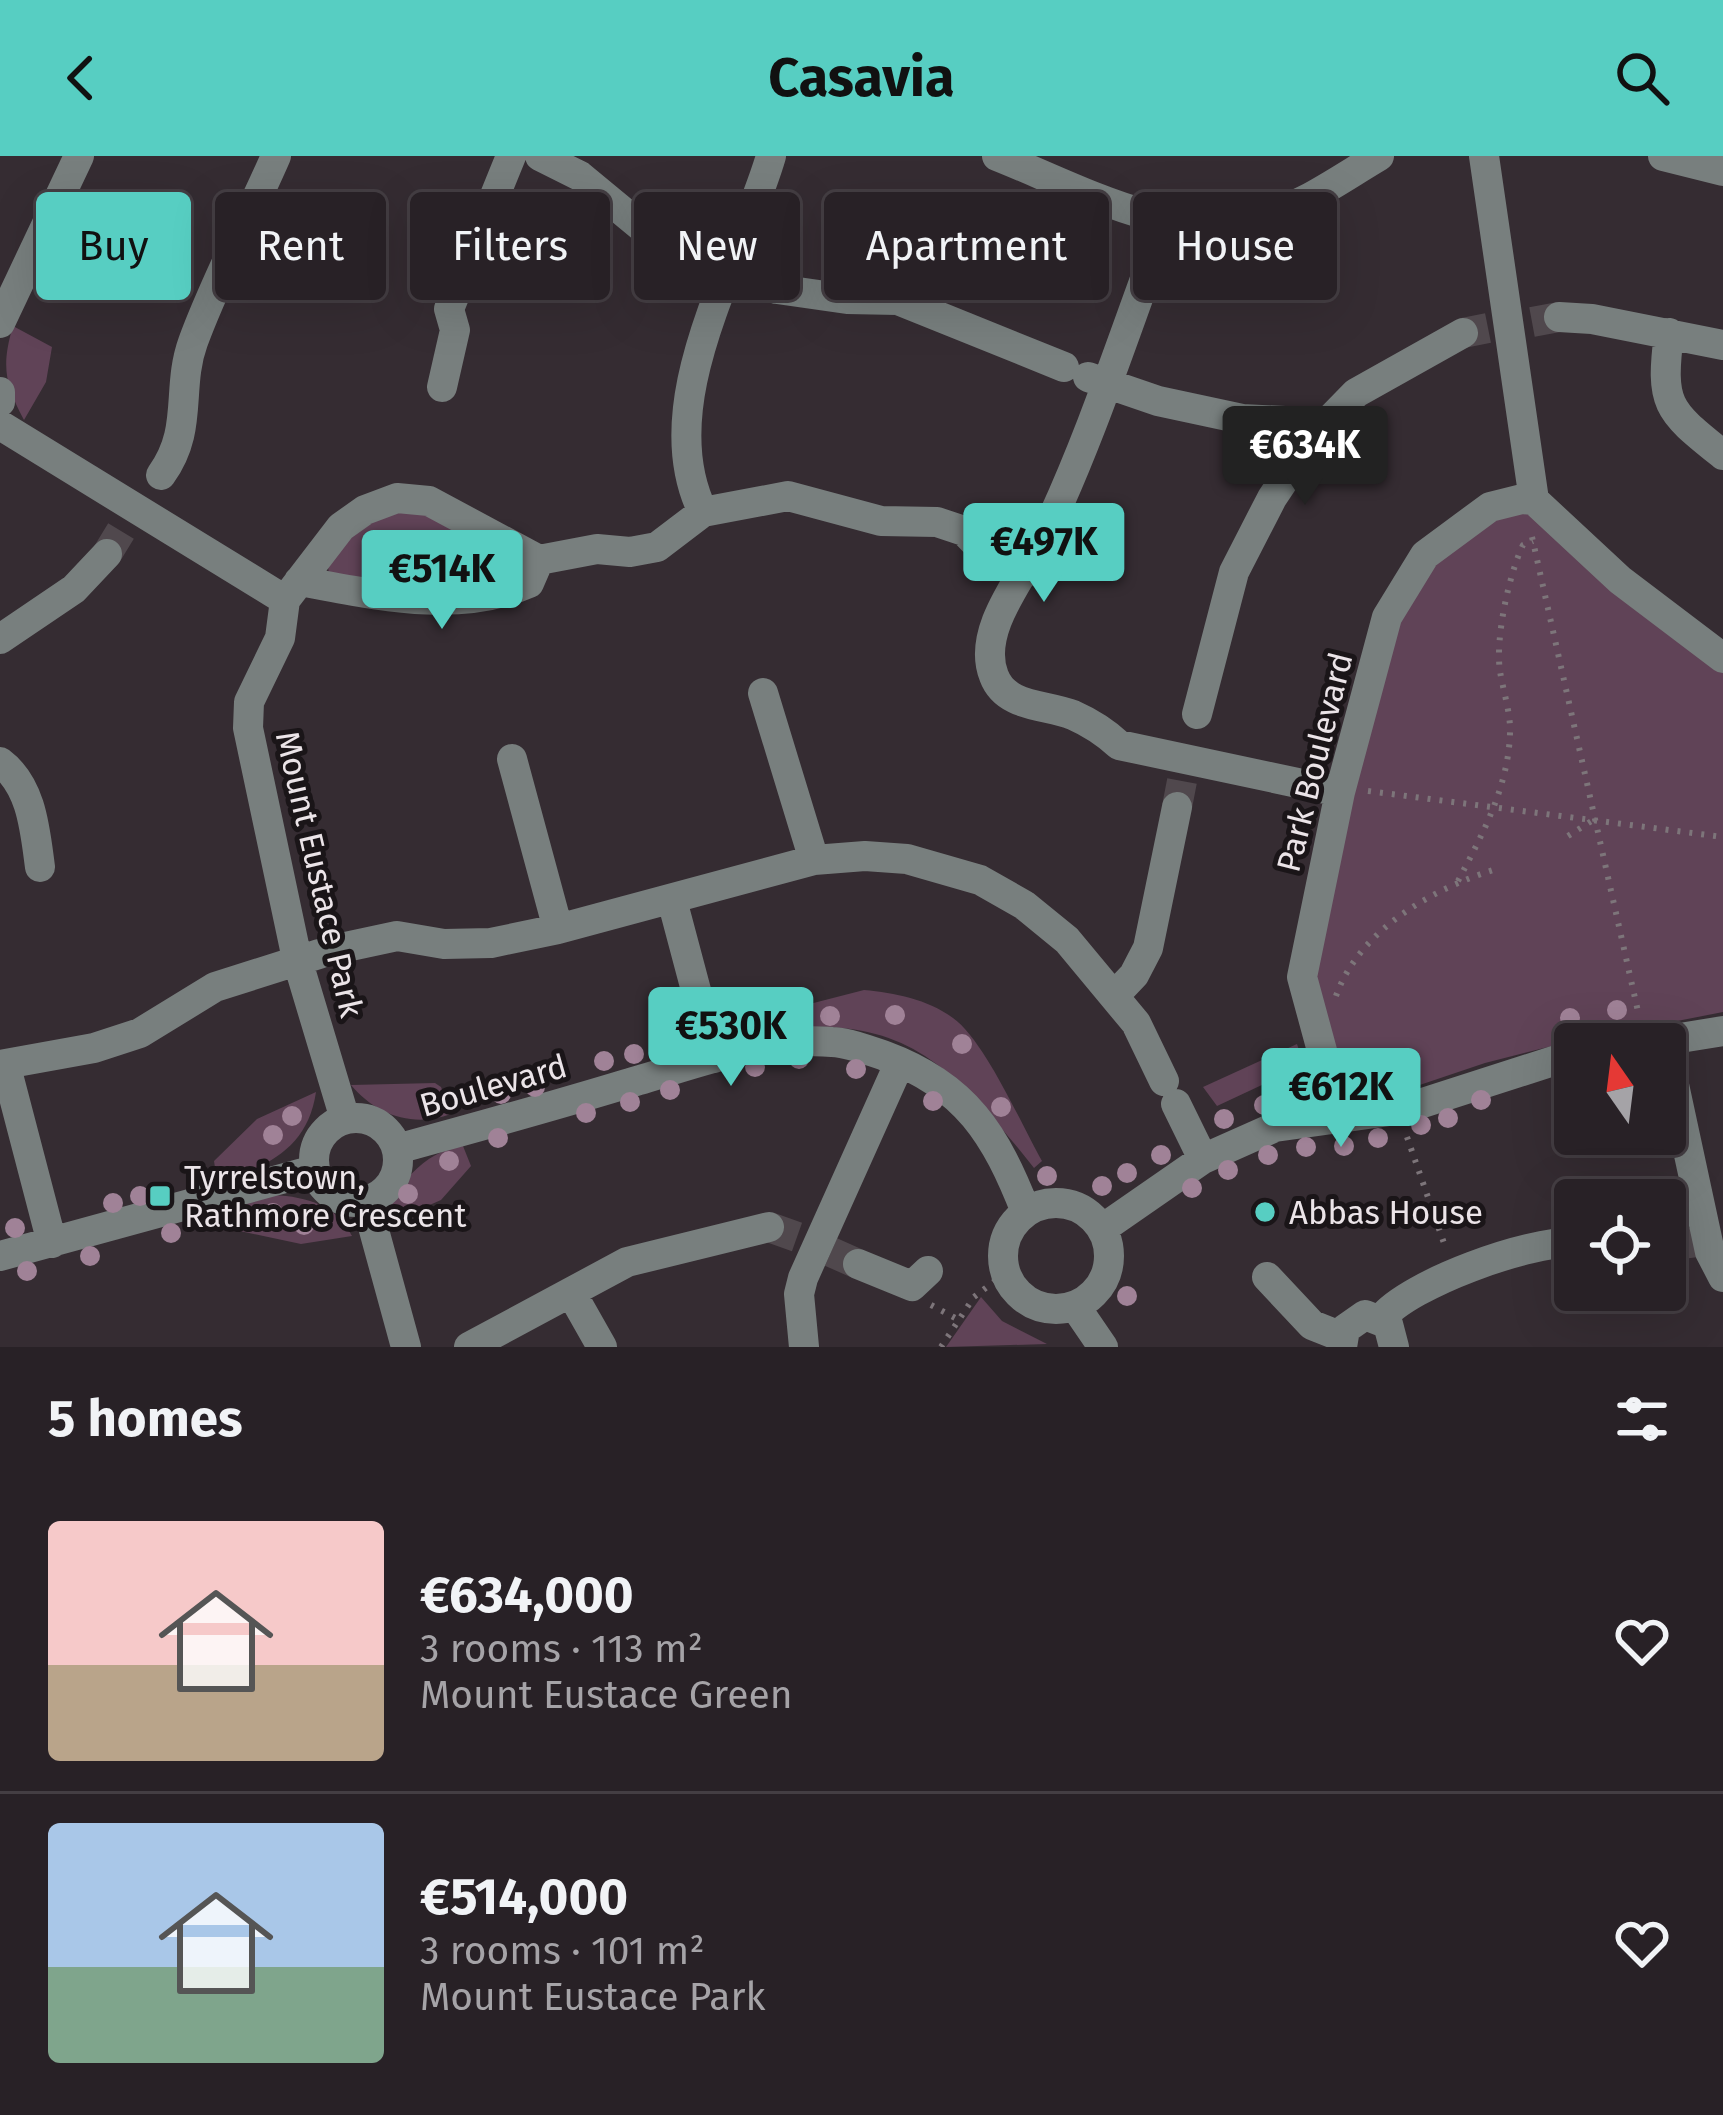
<!DOCTYPE html>
<html lang="en">
<head>
<meta charset="utf-8">
<style>
  body { margin:0; font-family:"Fira Sans",sans-serif; background:#30292e; color:#f1f3f6; height:100vh; display:flex; flex-direction:column; font-size:45px; white-space:nowrap }
  * { box-sizing:border-box; margin:0 }
  p { font-size:39px; color:#a5a3a7 }
  .icon { flex:none; width:66px; height:66px; fill:none; stroke:currentColor; stroke-width:2; stroke-linecap:round; stroke-linejoin:round }
  .map { position:relative; height:1191px; overflow:hidden }
  .side { display:flex; flex-direction:column; background:#282126; flex:1 }
  .side>* { flex:none }
  .guide { position:absolute; left:36px; top:36px; width:1653px; height:108px; display:flex; gap:24px }
  .needle { width:78px; rotate:346deg }
  .tools { position:absolute; left:1554px; top:867px; display:grid; gap:24px }
  .tools a { display:grid; place-items:center; width:132px; height:132px; border-radius:12px; background:#282126; box-shadow:0 12px 48px #0002,0 0 0 3px #443e43; font-size:60px }
  .price { position:absolute; translate:-50% -102px; padding:0 27px; border-radius:12px; background:#57cec2; color:#111; font-size:39px; line-height:78px; filter:drop-shadow(0 3px 6px #0008) }
  .price::after { content:''; position:absolute; left:50%; top:72px; width:36px; height:27px; margin-left:-18px; background:inherit; clip-path:polygon(0 0,100% 0,50% 100%) }
  .price.on { background:#222; color:#fff }
  ul { padding:0; list-style:none }
  li { display:flex; align-items:center; gap:36px; height:300px; padding:0 48px }
  li+li { border-top:3px solid #443e43 }
  li span { display:grid; place-items:center; flex:none; width:336px; height:240px; border-radius:12px; color:#555 }
  li>.icon { margin-inline-start:auto }
  span .icon { width:144px; height:144px; fill:#fffc; stroke-width:1 }
  li b { font-size:51px }
  h2 { display:flex; justify-content:space-between; align-items:center; height:144px; padding:0 48px; font-size:51px }
  .chip { padding:0 42px; border-radius:12px; background:#282126; box-shadow:0 12px 48px #0002,0 0 0 3px #443e43; font-size:42px; line-height:108px }
  .chip.on { background:#57cec2; color:#111 }
  header { display:flex; justify-content:space-between; align-items:center; height:156px; padding:0 48px; background:#57cec2; color:#111; font-size:54px; font-weight:700 }
  .map>svg:first-child { display:block }
  .green { fill:#604357 }
  .lines { fill:none; stroke-linecap:round; stroke-linejoin:round }
  .minor-tunnel { stroke:#50484d; stroke-width:30; stroke-dasharray:30 15; stroke-linecap:butt }
  .path { stroke:#7d757a; stroke-width:6; stroke-dasharray:3 9; stroke-linecap:butt }
  .minor { stroke:#787f7e; stroke-width:30 }
  .tree { fill:#a08297 }
  .poi-dot { fill:#57cec2; stroke:#1a1518; stroke-width:4.5 }
  .labels { text-anchor:middle; stroke-width:10; stroke-linejoin:round; paint-order:stroke }
  .street-label { font-size:33px; fill:#ebe4e8; stroke:#1a1518 }
  .poi-label { font-size:33px; fill:#ebe4e8; stroke:#1a1518; text-anchor:start }
</style>
</head>
<body>
<header><svg class="icon" aria-label="back" viewBox="0 0 24 24"><path d="M15 5l-7 7 7 7"/></svg>Casavia<svg class="icon" aria-label="search" viewBox="0 0 24 24"><circle cx="10" cy="10" r="6"/><path d="M15 15l6 6"/></svg></header>
<div class="map">
<svg width="1723" height="1191" viewBox="0 0 1723 1191">
  <rect width="100%" height="100%" fill="#352c32"/>
  <path class="green" d="M13,170L52,191L46,226L24,264C5,228 1,210 13,170Z
    M419,353L506,401L515,420L487,431L483,423L424,426L417,436L329,418L327,404L370,360Z
    M1528,357L1723,516V856L1560,888L1485,907L1393,938L1360,940L1343,932L1310,817L1398,459L1434,403L1495,359Z
    M864,834C895,837 927,843 953,862C985,885 1021,968 1042,1005L1034,1012C938,891 894,853 734,878L720,871Z
    M1297,888L1301,900L1294,914L1217,950L1203,931Z
    M435,927L441,931L451,958C413,972 376,959 351,929Z
    M316,936C308,992 267,1012 217,1025L214,1005L257,963Z
    M463,990L471,1010L441,1044L384,1069C391,1033 425,994 463,990Z
    M274,1039C307,1041 337,1049 352,1080L301,1088L235,1074L228,1051Z
    M981,1141L1002,1165L1047,1188L946,1191Z"/>
  <g class="lines">
    <path class="minor-tunnel" d="M1532,166L1559,161
      M1463,177L1488,172
      M107,398L121,375
      M1177,651L1182,625
      M769,1071L797,1081
      M1665,1090L1697,1086
      M831,1096L858,1108"/>
    <path class="path" d="M1532,381L1639,860
      M1368,635L1723,681
      M1568,680L1593,664
      M1458,725C1482,679 1508,632 1510,578C1511,557 1503,535 1500,515C1495,483 1509,418 1523,389L1533,385
      M1336,840C1359,775 1430,734 1493,714
      M1407,981L1446,1093
      M931,1149L959,1164
      M941,1191L974,1141L1005,1117"/>
    <path class="minor" d="M540,0L580,20L678,101
      M997,0C1073,30 1171,86 1255,64C1299,53 1340,23 1379,0
      M1484,0L1534,344L1620,424L1723,502
      M1663,0L1723,15
      M1166,66C1127,169 1093,277 1046,376C1027,416 975,473 994,520C1006,552 1046,548 1073,559C1091,567 1105,576 1119,589L1340,636
      M703,111L777,133L847,143L898,144L1064,211
      M1559,161L1592,163L1723,189
      M0,167L79,0
      M1669,177C1660,250 1667,254 1723,299
      M1088,221L1158,245L1242,263L1327,267
      M442,231L455,174L449,153L511,0
      M0,236V246
      M0,269L285,444
      M161,319C194,274 176,233 193,186C216,123 249,62 276,0
      M703,356C649,247 740,106 771,0
      M299,425C373,438 456,459 529,427L539,404
      M0,483L74,433L107,398
      M763,537L814,704
      M1197,558L1234,416L1272,342L1312,282L1356,237L1463,177
      M512,603L558,773
      M0,606C32,630 35,674 40,711
      M672,744L714,902
      M341,792L397,780L444,788L491,787L558,773L814,704L865,700L907,703L980,724L1024,749L1067,784L1136,867L1164,925
      M1115,839L1134,819L1148,792L1177,651
      M1665,887L1710,1096L1723,1121
      M1643,888L1723,875
      M0,909L94,892L140,877L215,831L319,798
      M6,911L52,1087
      M1176,948L1203,1003
      M1340,961L1302,821L1340,636L1387,461L1425,399L1490,351L1522,343L1534,344
      M314 1004a42 42 0 1 1 84 0a42 42 0 1 1-84 0Z
      M345,963L297,803L248,572L249,546L280,482L285,444L341,371L365,354L397,342L429,345L539,404L597,393L630,396L657,391L703,356L788,340L881,365L937,366L964,375L986,398L1022,419
      M397,993C474,972 550,951 626,928C690,910 764,880 832,886C850,887 868,894 885,900C966,930 996,979 1026,1056
      M366,1045L406,1191
      M1003 1100a53 53 0 1 1 106 0a53 53 0 1 1-106 0Z
      M1102,1073L1203,1003L1275,971L1404,953L1575,898
      M0,1100L314,1014
      M858,1108L912,1130L928,1115
      M1267,1121L1312,1169L1342,1181
      M572,1138L602,1191
      M1075,1150L1103,1191
      M1382,1162C1409,1128 1530,1084 1575,1087
      M469,1191L627,1106L769,1071
      M804,1191L799,1138L803,1122L900,906
      M1342,1191L1345,1173L1365,1159L1388,1168L1394,1191"/>
  </g>
  <g class="tree">
    <circle cx="1617" cy="854" r="10"/>
    <circle cx="895" cy="859" r="10"/>
    <circle cx="830" cy="860" r="10"/>
    <circle cx="1570" cy="862" r="10"/>
    <circle cx="760" cy="865" r="10"/>
    <circle cx="962" cy="888" r="10"/>
    <circle cx="634" cy="898" r="10"/>
    <circle cx="799" cy="903" r="10"/>
    <circle cx="604" cy="905" r="10"/>
    <circle cx="755" cy="911" r="10"/>
    <circle cx="856" cy="913" r="10"/>
    <circle cx="535" cy="931" r="10"/>
    <circle cx="670" cy="934" r="10"/>
    <circle cx="1304" cy="934" r="10"/>
    <circle cx="501" cy="938" r="10"/>
    <circle cx="469" cy="939" r="10"/>
    <circle cx="1481" cy="944" r="10"/>
    <circle cx="933" cy="945" r="10"/>
    <circle cx="630" cy="946" r="10"/>
    <circle cx="432" cy="947" r="10"/>
    <circle cx="1264" cy="949" r="10"/>
    <circle cx="1001" cy="951" r="10"/>
    <circle cx="586" cy="957" r="10"/>
    <circle cx="292" cy="960" r="10"/>
    <circle cx="1448" cy="962" r="10"/>
    <circle cx="1224" cy="963" r="10"/>
    <circle cx="1421" cy="969" r="10"/>
    <circle cx="273" cy="979" r="10"/>
    <circle cx="498" cy="982" r="10"/>
    <circle cx="1378" cy="982" r="10"/>
    <circle cx="1344" cy="990" r="10"/>
    <circle cx="1306" cy="991" r="10"/>
    <circle cx="1161" cy="999" r="10"/>
    <circle cx="1268" cy="999" r="10"/>
    <circle cx="449" cy="1005" r="10"/>
    <circle cx="1228" cy="1014" r="10"/>
    <circle cx="1127" cy="1017" r="10"/>
    <circle cx="1047" cy="1020" r="10"/>
    <circle cx="1102" cy="1030" r="10"/>
    <circle cx="1192" cy="1032" r="10"/>
    <circle cx="408" cy="1038" r="10"/>
    <circle cx="140" cy="1040" r="10"/>
    <circle cx="113" cy="1047" r="10"/>
    <circle cx="273" cy="1057" r="10"/>
    <circle cx="304" cy="1069" r="10"/>
    <circle cx="15" cy="1072" r="10"/>
    <circle cx="171" cy="1077" r="10"/>
    <circle cx="90" cy="1100" r="10"/>
    <circle cx="27" cy="1115" r="10"/>
    <circle cx="1127" cy="1140" r="10"/>
  </g>
  <g class="poi-dot">
    <rect x="148" y="1028" width="24" height="24" rx="6"/>
    <circle cx="1265" cy="1056" r="12"/>
  </g>
  <g class="labels">
    <g class="street-label">
      <text transform="translate(1314 606) rotate(-76)" y="12">Park Boulevard</text>
      <text transform="translate(320 718) rotate(77)" y="12">Mount Eustace Park</text>
      <text transform="translate(493 929) rotate(-16)" y="12">Boulevard</text>
    </g>
    <g class="poi-label">
      <text x="184" y="1033">Tyrrelstown,<tspan x="184" dy="38">Rathmore Crescent</tspan></text>
      <text x="1289" y="1068">Abbas House</text>
    </g>
  </g>
</svg>
<div class="tools">
<a><svg class="needle" viewBox="-14 -14 28 28"><path d="M0-13l5 13h-10z" fill="#e53935"/><path d="M0 13l5-13h-10z" fill="#a5a3a7"/></svg></a>
<a><svg class="icon" aria-label="locate" viewBox="0 0 24 24"><circle cx="12" cy="12" r="6"/><path d="M12 2v4M12 18v4M2 12h4M18 12h4"/></svg></a>
</div>
<b class="price on" style="left:1305px;top:352px">€634K</b>
<b class="price" style="left:1044px;top:449px">€497K</b>
<b class="price" style="left:442px;top:476px">€514K</b>
<b class="price" style="left:731px;top:933px">€530K</b>
<b class="price" style="left:1341px;top:994px">€612K</b>
<div class="guide">
<a class="chip on">Buy</a>
<a class="chip">Rent</a>
<a class="chip">Filters</a>
<a class="chip">New</a>
<a class="chip">Apartment</a>
<a class="chip">House</a>
</div>
</div>
<section class="side">
<h2>5 homes<svg class="icon" aria-label="filters" viewBox="0 0 24 24"><path d="M4 7h16M4 17h16"/><circle cx="9" cy="7" r="2"/><circle cx="15" cy="17" r="2"/></svg></h2>
<ul>
<li><span style="background:linear-gradient(#f6c9c9 60%,#b9a48a 0)"><svg class="icon" aria-label="home" viewBox="0 0 24 24"><path d="M3 11l9-7 9 7M6 9v11h12V9"/></svg></span><div><b>€634,000</b><p>3 rooms · 113 m²</p><p>Mount Eustace Green</p></div><svg class="icon" aria-label="heart" viewBox="0 0 24 24"><path d="M12 20l-8-8c-3-5 5-10 8-4 3-6 11-1 8 4z"/></svg></li>
<li><span style="background:linear-gradient(#a9c7e8 60%,#7fa58c 0)"><svg class="icon" aria-label="home" viewBox="0 0 24 24"><path d="M3 11l9-7 9 7M6 9v11h12V9"/></svg></span><div><b>€514,000</b><p>3 rooms · 101 m²</p><p>Mount Eustace Park</p></div><svg class="icon" aria-label="heart" viewBox="0 0 24 24"><path d="M12 20l-8-8c-3-5 5-10 8-4 3-6 11-1 8 4z"/></svg></li>
</ul>
</section>
</body>
</html>
